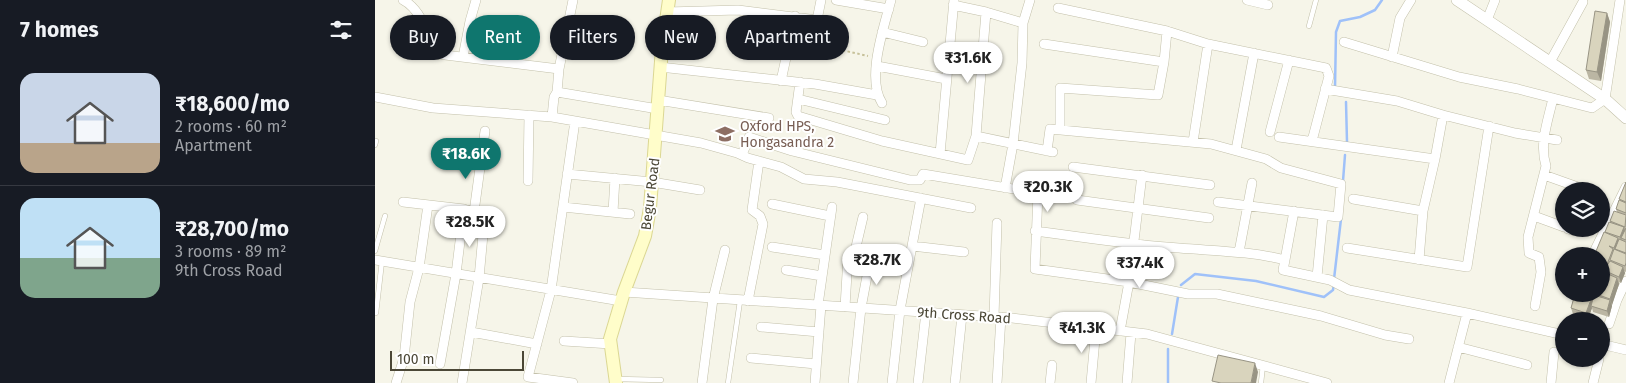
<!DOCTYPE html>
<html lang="en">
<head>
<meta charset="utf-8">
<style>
  body { margin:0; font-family:"Fira Sans",sans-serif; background:#20242c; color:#f1f3f6; height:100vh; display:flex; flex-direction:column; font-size:19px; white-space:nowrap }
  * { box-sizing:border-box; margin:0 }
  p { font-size:16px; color:#9ea1a6 }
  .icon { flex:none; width:28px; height:28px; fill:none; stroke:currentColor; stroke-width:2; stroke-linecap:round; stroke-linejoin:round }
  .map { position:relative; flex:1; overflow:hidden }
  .drawer { display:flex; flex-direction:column; background:#171b24; width:375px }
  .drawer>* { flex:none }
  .banner { position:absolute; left:15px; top:15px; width:475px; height:45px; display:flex; gap:10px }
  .controls { position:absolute; left:1180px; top:182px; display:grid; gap:10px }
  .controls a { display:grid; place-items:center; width:55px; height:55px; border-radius:50%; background:#171b24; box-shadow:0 1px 4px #0004; font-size:25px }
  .scale { position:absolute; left:15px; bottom:12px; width:134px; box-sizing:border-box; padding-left:5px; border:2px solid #4b4736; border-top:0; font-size:14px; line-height:18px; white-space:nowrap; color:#4b4736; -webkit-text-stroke:4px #fff; paint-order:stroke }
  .price { position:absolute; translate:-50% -42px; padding:0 11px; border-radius:18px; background:#fff; color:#222; font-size:16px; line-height:32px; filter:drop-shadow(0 1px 2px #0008) }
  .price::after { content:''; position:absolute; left:50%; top:30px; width:15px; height:11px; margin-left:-8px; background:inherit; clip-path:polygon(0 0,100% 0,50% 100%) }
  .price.active { background:#0f766e; color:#fff }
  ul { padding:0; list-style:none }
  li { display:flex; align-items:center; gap:15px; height:125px; padding:0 20px }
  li+li { border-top:1px solid #363941 }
  li span { display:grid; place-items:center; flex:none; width:140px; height:100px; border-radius:15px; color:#555 }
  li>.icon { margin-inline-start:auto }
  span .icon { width:60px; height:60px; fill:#fffc; stroke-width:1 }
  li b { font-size:21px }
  h2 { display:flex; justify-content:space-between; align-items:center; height:60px; padding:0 20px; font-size:21px }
  .tag { padding:0 18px; border-radius:22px; background:#171b24; box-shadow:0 1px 4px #0004; font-size:18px; line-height:45px }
  .tag.active { background:#0f766e; color:#fff }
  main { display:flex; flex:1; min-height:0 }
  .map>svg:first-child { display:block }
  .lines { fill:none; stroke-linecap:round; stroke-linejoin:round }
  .stream { stroke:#9fc1f9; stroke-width:2.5 }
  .service-casing { stroke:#c3c0aa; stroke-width:5.5 }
  .minor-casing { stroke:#c3c0aa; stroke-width:10 }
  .tertiary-casing { stroke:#c3c0aa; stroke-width:12 }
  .secondary-casing { stroke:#dbd793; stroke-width:14 }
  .path { stroke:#c6c099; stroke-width:2; stroke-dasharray:2.5 2.5; stroke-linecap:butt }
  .service { stroke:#fff; stroke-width:4.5 }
  .minor { stroke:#fff; stroke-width:9 }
  .tertiary { stroke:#fff; stroke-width:11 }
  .secondary { stroke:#fffdca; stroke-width:12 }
  .wall { fill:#bbb6a3 }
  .shaded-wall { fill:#989484 }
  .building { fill:#d9d4bd; stroke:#989484 }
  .labels { text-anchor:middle; stroke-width:4; stroke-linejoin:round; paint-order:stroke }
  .education-label { font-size:14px; fill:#785e54; stroke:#fff; text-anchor:start }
  .street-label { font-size:14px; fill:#4b4736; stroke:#fff }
</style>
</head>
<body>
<main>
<section class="drawer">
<h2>7 homes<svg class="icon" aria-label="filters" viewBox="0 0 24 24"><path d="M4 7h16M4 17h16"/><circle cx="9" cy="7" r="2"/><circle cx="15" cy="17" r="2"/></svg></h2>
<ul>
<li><span style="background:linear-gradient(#c9d6e8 70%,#b9a48a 0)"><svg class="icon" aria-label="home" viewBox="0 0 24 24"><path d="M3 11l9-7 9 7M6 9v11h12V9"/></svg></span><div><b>₹18,600/mo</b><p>2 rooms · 60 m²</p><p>Apartment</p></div></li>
<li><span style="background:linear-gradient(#bfe0f5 60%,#7fa58c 0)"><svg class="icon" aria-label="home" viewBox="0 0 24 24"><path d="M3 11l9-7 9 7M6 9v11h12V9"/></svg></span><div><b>₹28,700/mo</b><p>3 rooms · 89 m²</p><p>9th Cross Road</p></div></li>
</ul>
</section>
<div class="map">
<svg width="1251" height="383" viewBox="0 0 1251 383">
  <rect width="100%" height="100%" fill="#f6f5e9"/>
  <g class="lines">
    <path class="stream" d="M960,88L961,32L965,21L985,17L1000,10L1007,0
      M971,102L972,142
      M968,181L970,155
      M959,279L966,219
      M806,285L820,274L881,281L949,297L958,290L959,284
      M797,334L803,297
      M793,383V349"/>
    <g class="service-casing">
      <path id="service" d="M934,26L941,0
        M0,145L1,141
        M0,251L10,216
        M1,313L7,261
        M242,379L286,380
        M353,383L365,301
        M886,383L888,365"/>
    </g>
    <g class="minor-casing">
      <path id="minor" d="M28,0C46,9 54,36 62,54L184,69
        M198,0L184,69L182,92L283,109
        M461,0L514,9
        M872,0L893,5
        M578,5L611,12L648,23
        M683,8L792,31L833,44L951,68L954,76L937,141
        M292,12L363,10L442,20L446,0
        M1112,20L1120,0
        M507,32L548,42
        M969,42L1084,77L1143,89L1217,108L1230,99L1245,0
        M669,44L789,62L792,31
        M88,57L95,21L101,0
        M1017,57L1025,18L1036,0
        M1175,62L1208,2
        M502,66L571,79
        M285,67L440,84L502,95
        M406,81L420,16
        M425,82L421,112L423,116L507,141L593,160L601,136L611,12
        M950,89L1022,101L1068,115L1140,133L1182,140
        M0,97L58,108L177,117L326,143L362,153L373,158L406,167L429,179L462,182L596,208
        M423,99L510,120
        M283,100L394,118
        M507,103C491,78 509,27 516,0
        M177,117L179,97L182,92
        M685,130V88L783,95L789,62
        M895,132L914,60
        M601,136L678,152
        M904,137L1060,159L1048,211L1044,260
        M818,142L833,44
        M861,150L879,53
        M672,151L675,129L836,144L891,159L906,168L966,184L963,217L843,202
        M565,154L579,0
        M367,155L374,137L417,151L535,180H545L548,174L663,193L660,269L754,282L813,294H842L946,316L1010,335L1034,339
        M1060,159L1068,115
        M698,167L835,185
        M192,174L277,182L325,190
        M1169,175L1214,191
        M153,181L154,115
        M630,188L638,144L647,63L648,23L655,0
        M978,199L1048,211
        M702,200L834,218
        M28,202L89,209L99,212L110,131
        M397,204L455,216
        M188,207L255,214
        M238,212L240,178
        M1159,216L1189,227
        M1193,229L1200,231
        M660,231C708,237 756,245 804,248C839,251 875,251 910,260L908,270L955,280L974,290L1092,313L1189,335
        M537,246L589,252
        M397,247L450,255
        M972,248L1092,267L1114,126
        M864,252L877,183
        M1217,256L1251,187
        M0,260L246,301
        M910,260L919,211
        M411,270L447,276
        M942,277L948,215
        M249,292L637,318L772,334L952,383
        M373,301L388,224L385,216L377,210L384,161
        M443,305L457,207
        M1160,306L1166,272L1164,257L1154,253L1153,237L1171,166C1164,143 1173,121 1178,98
        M470,307L473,257L477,252L480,251L488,217
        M619,317L622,223
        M1234,324L1242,300L1251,281
        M386,327L444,332
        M745,331L754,282L767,175
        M96,332L162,344
        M189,341L236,344
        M1226,344L1251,350
        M1083,347L1152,365
        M376,358L441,364
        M65,364L81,274L89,209
        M21,383L29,358L35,302L44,268L53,205
        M87,383L104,278L109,224L107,217L99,212
        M198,383L153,377L176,290L200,121
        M327,383L338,299L350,250
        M440,383L446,305
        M478,383L486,308L495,260
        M517,383L525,310L546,198
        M543,383L551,312
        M580,383L587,315
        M622,383L626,317
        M675,383L677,365
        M716,383L721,328
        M752,383L756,333
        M1074,383L1092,313
        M1176,383L1179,352
        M1218,383L1224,359"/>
    </g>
    <g class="tertiary-casing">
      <path id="tertiary" d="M1082,0L1230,99L1251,118"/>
    </g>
    <g class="secondary-casing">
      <path id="secondary" d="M241,383L235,339L249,292L270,236L275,208L287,48L294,0"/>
    </g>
    <path class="path" d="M453,47L493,56"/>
    <use href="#service" class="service"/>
    <use href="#minor" class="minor"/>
    <use href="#tertiary" class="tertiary"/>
    <use href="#secondary" class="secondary"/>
  </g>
  <path class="wall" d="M1232,13L1235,22L1226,81L1214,79L1211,70Z
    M1251,182V272L1249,271L1250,273L1246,283L1244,282V284L1237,305V306L1234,317L1218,312L1217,308L1213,319L1198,314L1196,308L1200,294H1226V256L1231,233L1230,232L1235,222V221L1242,212L1241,209L1245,201L1244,199Z"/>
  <path class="shaded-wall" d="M1232,13L1235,22L1226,81L1222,72Z
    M1249,227L1251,234L1246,238L1247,243L1245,237Z
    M1243,238L1245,244L1240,249L1242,252L1241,254L1239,248Z
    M1248,267L1250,273L1246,283L1244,277Z
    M1242,278L1244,284L1237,305L1235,299Z
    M1218,294H1220L1221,297L1216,306L1217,308L1213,319L1211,313Z
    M1235,300L1237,306L1234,317L1232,311Z
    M880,363L883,372L881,383H876Z"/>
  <path class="building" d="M1220,11L1232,13L1222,72L1211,70Z
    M1251,182V202L1244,199Z
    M1244,200L1251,203V213L1241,209Z
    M1239,211L1251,215L1250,227L1235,221Z
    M1234,222L1249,227L1245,237L1230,232Z
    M1251,228V240L1246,238Z
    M1229,232L1243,238L1239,248L1234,246L1238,249L1231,267L1235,261L1248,267L1244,277L1226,269V256H1219Z
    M1244,239L1251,242V253L1240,249Z
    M1239,249L1251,254V263L1250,266L1235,260Z
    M1226,271L1242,278L1235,299L1221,294H1226Z
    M1200,294H1218L1211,313L1196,308Z
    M1219,295L1235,300L1232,311L1216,306Z
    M843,355L880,363L876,383H846L837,381Z"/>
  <defs>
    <g id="school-bare" transform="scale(1.5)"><path d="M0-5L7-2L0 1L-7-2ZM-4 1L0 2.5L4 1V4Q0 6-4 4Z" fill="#8d6e63" stroke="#fff" stroke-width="2.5" paint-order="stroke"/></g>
  </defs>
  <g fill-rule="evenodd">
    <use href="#school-bare" x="350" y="134"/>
  </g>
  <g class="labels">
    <g class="education-label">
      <text x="365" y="131">Oxford HPS,<tspan x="365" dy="16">Hongasandra 2</tspan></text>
    </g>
    <g class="street-label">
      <text transform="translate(275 194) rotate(-83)" y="5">Begur Road</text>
      <text transform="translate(589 315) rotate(4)" y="5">9th Cross Road</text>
    </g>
  </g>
</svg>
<div class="controls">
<a><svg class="icon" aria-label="layers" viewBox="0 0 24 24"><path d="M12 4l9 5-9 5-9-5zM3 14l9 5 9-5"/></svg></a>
<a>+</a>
<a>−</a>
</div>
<div class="scale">100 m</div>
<b class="price" style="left:593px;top:84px">₹31.6K</b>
<b class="price active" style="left:91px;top:180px">₹18.6K</b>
<b class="price" style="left:673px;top:213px">₹20.3K</b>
<b class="price" style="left:95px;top:248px">₹28.5K</b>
<b class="price" style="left:502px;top:286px">₹28.7K</b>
<b class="price" style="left:765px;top:289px">₹37.4K</b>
<b class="price" style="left:707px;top:354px">₹41.3K</b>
<div class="banner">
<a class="tag">Buy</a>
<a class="tag active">Rent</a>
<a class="tag">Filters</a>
<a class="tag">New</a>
<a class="tag">Apartment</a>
</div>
</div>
</main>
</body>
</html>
